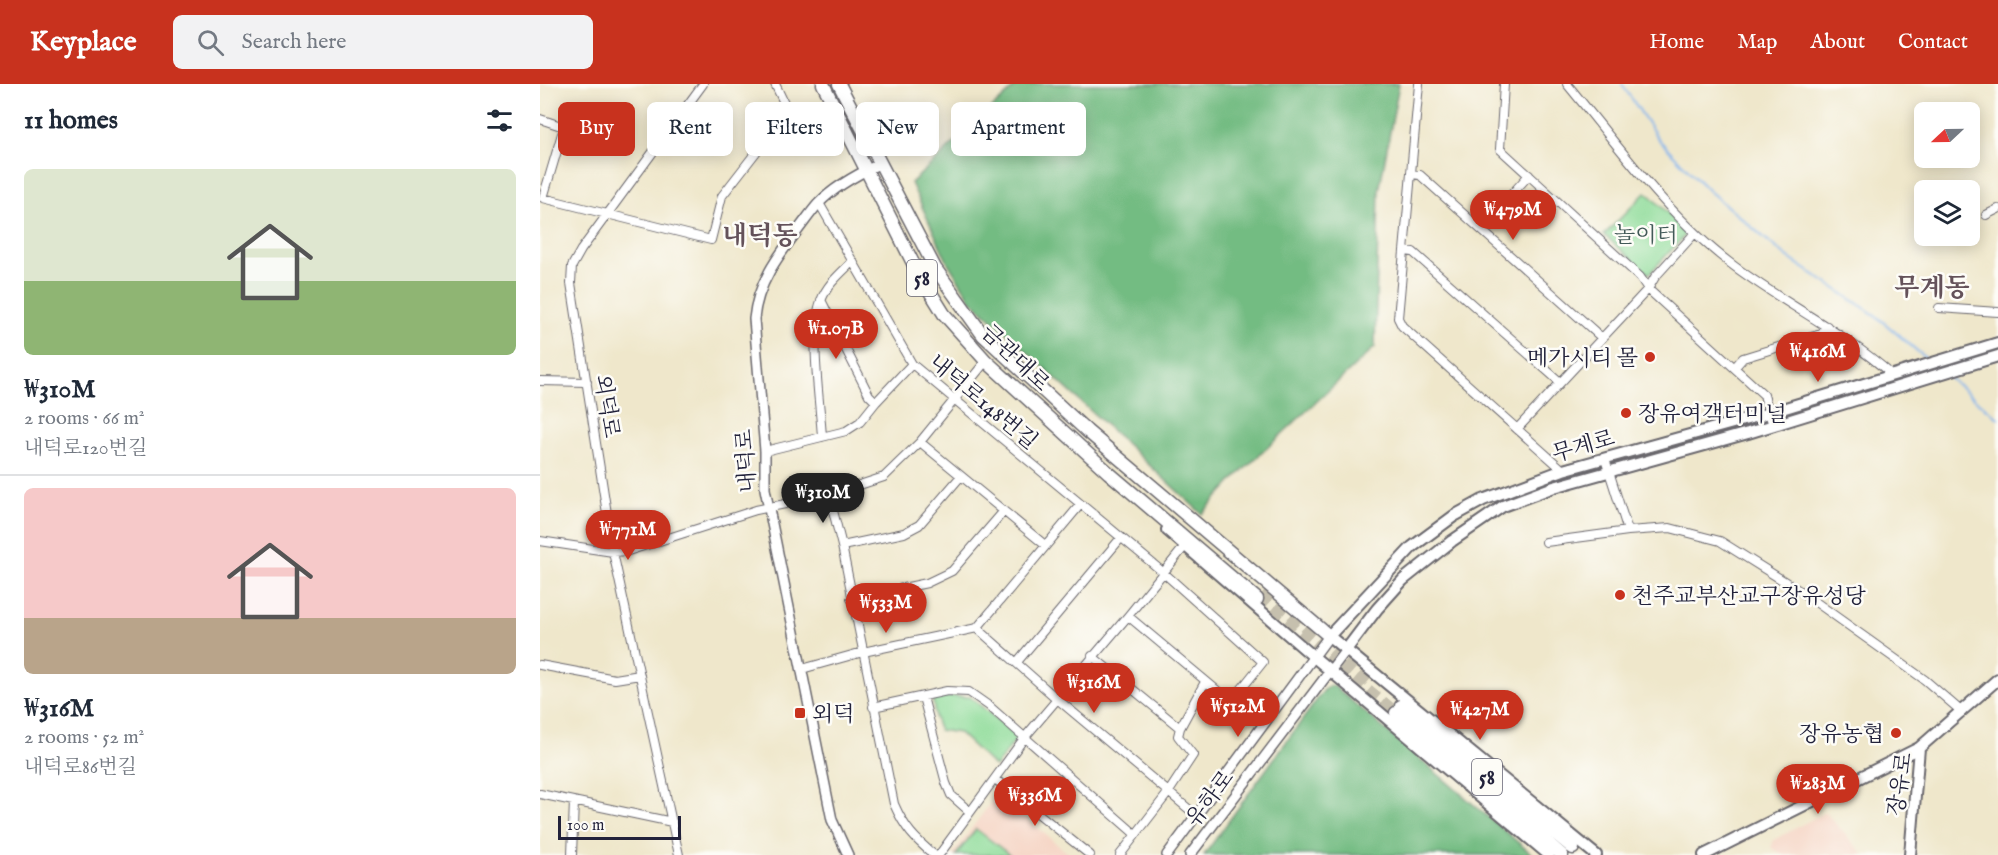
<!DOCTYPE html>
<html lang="en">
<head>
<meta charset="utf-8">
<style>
  body { margin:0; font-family:"IM FELL English","Noto Serif KR",serif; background:#f2f2f3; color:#1f2937; height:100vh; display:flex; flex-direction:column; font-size:22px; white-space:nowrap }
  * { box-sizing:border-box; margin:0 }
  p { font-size:20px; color:#747a83 }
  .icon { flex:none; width:33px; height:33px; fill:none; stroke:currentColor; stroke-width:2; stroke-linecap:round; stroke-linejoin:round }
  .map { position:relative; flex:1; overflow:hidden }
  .details { display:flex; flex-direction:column; background:#fff; width:540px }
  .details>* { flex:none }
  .hud { position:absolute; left:18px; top:18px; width:570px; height:54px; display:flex; gap:12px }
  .needle { width:39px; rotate:248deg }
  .buttons { position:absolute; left:1374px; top:18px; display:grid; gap:12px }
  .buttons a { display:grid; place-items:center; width:66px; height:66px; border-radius:9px; background:#fff; box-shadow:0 3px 15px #0003; font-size:30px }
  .scale { position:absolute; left:18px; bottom:15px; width:123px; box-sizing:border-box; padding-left:6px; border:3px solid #22223b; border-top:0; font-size:16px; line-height:21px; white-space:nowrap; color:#22223b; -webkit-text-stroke:4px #fdfcf7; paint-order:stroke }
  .price { position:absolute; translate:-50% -51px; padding:0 14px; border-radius:21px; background:#c8321e; color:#fff; font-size:20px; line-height:39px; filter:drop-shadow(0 2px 3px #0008) }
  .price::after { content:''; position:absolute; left:50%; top:36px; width:18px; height:14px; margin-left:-9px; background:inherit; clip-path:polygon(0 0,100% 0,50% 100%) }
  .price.selected { background:#222; color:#fff }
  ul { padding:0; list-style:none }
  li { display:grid; align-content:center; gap:12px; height:318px; padding:0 24px }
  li+li { border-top:2px solid #e0e1e3 }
  li span { display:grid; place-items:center; height:186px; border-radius:9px; color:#555 }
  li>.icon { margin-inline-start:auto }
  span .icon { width:108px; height:108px; fill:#fffc; stroke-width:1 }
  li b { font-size:26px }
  h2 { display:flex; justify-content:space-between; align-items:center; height:72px; padding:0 24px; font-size:26px }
  .pill { padding:0 21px; border-radius:9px; background:#fff; box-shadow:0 3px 15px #0003; font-size:21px; line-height:54px }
  .pill.selected { background:#c8321e; color:#fff }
  header { display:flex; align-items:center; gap:36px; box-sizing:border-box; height:84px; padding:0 30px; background:#c8321e; color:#fff }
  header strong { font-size:28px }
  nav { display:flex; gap:33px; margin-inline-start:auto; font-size:21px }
  .search { width:420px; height:54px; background:#f2f2f3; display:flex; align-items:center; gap:15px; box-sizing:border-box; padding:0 21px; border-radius:9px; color:#747a83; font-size:22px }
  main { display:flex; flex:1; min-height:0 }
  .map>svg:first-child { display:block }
  .built { fill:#f5d3c2 }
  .green { fill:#8fdc9a; stroke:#587f6a; stroke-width:1.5 }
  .forest { fill:#73bc82; stroke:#4a6f5e; stroke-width:1.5 }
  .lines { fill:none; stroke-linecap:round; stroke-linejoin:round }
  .stream { stroke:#80b3ed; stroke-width:2 }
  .primary-tunnel { stroke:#c6c0ae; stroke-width:12; stroke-dasharray:12 6; stroke-linecap:butt }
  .minor-casing { stroke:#6a676d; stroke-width:10 }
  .tertiary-casing { stroke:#6a676d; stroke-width:12 }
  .secondary-casing { stroke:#6a676d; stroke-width:14 }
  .primary-casing { stroke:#6a676d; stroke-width:15 }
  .minor { stroke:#fff; stroke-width:8 }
  .tertiary { stroke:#fff; stroke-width:9 }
  .secondary { stroke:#fff; stroke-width:10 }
  .primary { stroke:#fff; stroke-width:12 }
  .poi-dot { fill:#c8321e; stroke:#fdfcf7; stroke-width:2 }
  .labels { text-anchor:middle; stroke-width:5; stroke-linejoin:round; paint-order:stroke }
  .shield { fill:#fdfcf7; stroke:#646373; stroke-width:1.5 }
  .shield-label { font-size:21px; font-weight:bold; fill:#22223b }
  .park-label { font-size:22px; fill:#435a58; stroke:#fdfcf7 }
  .street-label { font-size:22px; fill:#22223b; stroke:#fdfcf7 }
  .poi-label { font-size:22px; fill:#22223b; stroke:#fdfcf7; text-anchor:start }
  .quarter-label { font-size:26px; font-weight:bold; fill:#64525a; stroke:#fdfcf7 }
</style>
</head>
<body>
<header>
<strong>Keyplace</strong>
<div class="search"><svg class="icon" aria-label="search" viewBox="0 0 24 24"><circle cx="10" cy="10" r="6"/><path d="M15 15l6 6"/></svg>Search here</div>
<nav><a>Home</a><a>Map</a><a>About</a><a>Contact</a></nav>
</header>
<main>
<section class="details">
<h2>11 homes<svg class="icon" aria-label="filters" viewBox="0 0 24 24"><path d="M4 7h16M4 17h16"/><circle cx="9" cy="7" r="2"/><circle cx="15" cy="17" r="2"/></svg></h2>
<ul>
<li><span style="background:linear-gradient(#dfe7d0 60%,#8fb573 0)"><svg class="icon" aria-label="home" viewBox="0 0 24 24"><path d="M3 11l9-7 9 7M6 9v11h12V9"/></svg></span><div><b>₩310M</b><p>2 rooms · 66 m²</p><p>내덕로120번길</p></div></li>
<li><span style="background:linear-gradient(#f6c9c9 70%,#b9a48a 0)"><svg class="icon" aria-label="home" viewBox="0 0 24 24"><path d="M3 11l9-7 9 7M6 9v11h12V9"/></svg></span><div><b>₩316M</b><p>2 rooms · 52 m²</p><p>내덕로86번길</p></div></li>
</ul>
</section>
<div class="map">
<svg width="1458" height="771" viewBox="0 0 1458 771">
  <rect width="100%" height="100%" fill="#fdfcf7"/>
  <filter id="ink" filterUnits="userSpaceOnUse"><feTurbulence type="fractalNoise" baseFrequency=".0167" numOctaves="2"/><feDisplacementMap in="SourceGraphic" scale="12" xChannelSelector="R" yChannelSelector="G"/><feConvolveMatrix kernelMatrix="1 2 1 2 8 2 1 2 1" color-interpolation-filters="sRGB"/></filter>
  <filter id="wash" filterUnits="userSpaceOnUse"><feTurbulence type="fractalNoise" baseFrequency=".008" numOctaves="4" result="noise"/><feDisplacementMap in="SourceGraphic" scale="24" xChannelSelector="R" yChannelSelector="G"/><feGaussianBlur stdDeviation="1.35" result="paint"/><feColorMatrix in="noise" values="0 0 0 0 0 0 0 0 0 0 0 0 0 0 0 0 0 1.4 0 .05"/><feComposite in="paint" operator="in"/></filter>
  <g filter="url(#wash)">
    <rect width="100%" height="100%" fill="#efe7cb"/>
    <path class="built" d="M457,710L530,771H412Z
      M1285,728L1324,771H1245L1231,764L1234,756Z"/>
    <path class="green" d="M1106,108L1148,148L1109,190L1064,151Z
      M399,612L430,613L478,653L455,683L419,649L399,646L395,633L393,616Z
      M436,745L470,771H416Z"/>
    <path class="forest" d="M478,0H859L839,107L835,263L697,392L662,430L431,216L408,179L371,99Z
      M790,602H794L993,771H664L784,606Z"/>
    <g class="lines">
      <path class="stream" d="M1082,0L1119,56L1169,107L1247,173L1335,231L1389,277
        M1407,292L1458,334"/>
    </g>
  </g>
  <g filter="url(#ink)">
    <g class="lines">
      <path class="primary-tunnel" d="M724,507L830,597
        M717,515L856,629"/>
      <g class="minor-casing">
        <path id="minor" d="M879,0L858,234L862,242L1023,386
          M964,0L960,65L1100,193L1108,205L1224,311L1233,342
          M1027,0C1076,59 1129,133 1190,179C1242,219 1303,247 1352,291
          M0,35L24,43L3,114L171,156L182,112L248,27L235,0
          M871,90L880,91L1062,254
          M279,119L372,280L624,489L723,578L691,618L588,532
          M1446,131L1458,125
          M941,144L989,91
          M864,167L873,168L1020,298
          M281,216L329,311L336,318
          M1399,224L1458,228
          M1195,283L1203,274L1281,250L1287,242
          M0,297L47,298
          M977,345L1108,205L1115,193L1155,149
          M282,353C280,317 269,249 281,217C287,200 301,189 313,177
          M380,358L505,461
          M225,367L306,347L320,338L336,318L372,280
          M1065,375L1088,447
          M289,411L302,462L354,720C365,745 374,754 394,771
          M0,457L73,468L88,467L216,426L289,411L344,393L380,358L446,277
          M1006,458L1088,447L1130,444L1180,457L1263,509L1385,596L1422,628
          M302,462L364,449L379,441L421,392
          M311,515L387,499L412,487L463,428
          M437,544L516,614L657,732
          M552,572L640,644
          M477,578L580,455
          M0,581L75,595L100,591
          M262,585L323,568L437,544L540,421
          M383,613L406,699L411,711L430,728
          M333,623L407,607L429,608L449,622L595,750
          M455,695L550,771
          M0,710L132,738
          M32,771L34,717
          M139,771L73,468L31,199L32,182L41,166L163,0
          M399,771L485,653L588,532L645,462
          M580,771L628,709L653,671L638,652L640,644L665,598"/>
      </g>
      <g class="tertiary-casing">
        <path id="tertiary" d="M308,771L292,736L225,405V367L214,235C217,200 238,172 258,146C265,137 271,128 278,120C293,104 320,89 339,80
          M627,771L789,552
          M650,771L806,566"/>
      </g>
      <g class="secondary-casing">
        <path id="secondary" d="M627,446L774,573L1009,771
          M806,566L837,525L863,496L912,457L963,422L1014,403L1208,349L1458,272
          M1056,771L789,552L872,463L914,432L943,416L1023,386L1229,329L1458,259
          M1164,771L1379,664L1458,595
          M1370,771L1379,664"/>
      </g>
      <g class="primary-casing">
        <path id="primary" d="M283,0L376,185L404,230L446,277L569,389L717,515
          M299,0L395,184L443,251L547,347L789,552
          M861,622L1033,764
          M856,629L1022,771"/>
      </g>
      <use href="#minor" class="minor"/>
      <use href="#tertiary" class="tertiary"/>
      <use href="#secondary" class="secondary"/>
      <use href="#primary" class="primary"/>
    </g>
  </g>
  <g class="poi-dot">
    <circle cx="1110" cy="273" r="6"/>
    <circle cx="1086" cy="329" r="6"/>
    <circle cx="1080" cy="511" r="6"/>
    <rect x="254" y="623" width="12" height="12" rx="3"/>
    <circle cx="1356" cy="649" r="6"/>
  </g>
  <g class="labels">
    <g class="shield">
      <rect x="367" y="176" width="30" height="36" rx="4.5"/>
      <rect x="932" y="675" width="30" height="36" rx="4.5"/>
    </g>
    <g class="shield-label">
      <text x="382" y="201">58</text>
      <text x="947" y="700">58</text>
    </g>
    <g class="park-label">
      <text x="1106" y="158">놀이터</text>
    </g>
    <g class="street-label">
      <text transform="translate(476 273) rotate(44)" y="8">금관대로</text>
      <text transform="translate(444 317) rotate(40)" y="8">내덕로148번길</text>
      <text transform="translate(68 322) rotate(81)" y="8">외덕로</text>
      <text transform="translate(1043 361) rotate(-16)" y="8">무계로</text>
      <text transform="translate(205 377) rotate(-94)" y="8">내덕로</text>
      <text transform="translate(1359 700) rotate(-82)" y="8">장유로</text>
      <text transform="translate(669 714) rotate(-53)" y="8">유하로</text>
    </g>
    <g class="poi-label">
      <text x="1098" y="281" text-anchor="end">메가시티 몰</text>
      <text x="1098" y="337">장유여객터미널</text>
      <text x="1092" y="519">천주교부산교구장유성당</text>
      <text x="272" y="637">외덕</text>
      <text x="1344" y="657" text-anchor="end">장유농협</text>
    </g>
    <g class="quarter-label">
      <text x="220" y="160">내덕동</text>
      <text x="1392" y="212">무계동</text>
    </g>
  </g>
</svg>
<div class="buttons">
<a><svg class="needle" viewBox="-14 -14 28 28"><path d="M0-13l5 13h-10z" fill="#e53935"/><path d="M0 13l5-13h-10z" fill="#747a83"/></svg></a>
<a><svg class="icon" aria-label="layers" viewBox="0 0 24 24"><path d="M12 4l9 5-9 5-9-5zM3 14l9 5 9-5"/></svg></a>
</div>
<div class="scale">100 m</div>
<b class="price" style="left:973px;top:157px">₩479M</b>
<b class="price" style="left:296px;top:276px">₩1.07B</b>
<b class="price" style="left:1278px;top:299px">₩416M</b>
<b class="price selected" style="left:283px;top:440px">₩310M</b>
<b class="price" style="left:88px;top:477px">₩771M</b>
<b class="price" style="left:346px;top:550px">₩533M</b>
<b class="price" style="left:554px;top:630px">₩316M</b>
<b class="price" style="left:698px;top:654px">₩512M</b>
<b class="price" style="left:940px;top:657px">₩427M</b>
<b class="price" style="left:1278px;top:731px">₩283M</b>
<b class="price" style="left:495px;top:743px">₩336M</b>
<div class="hud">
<a class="pill selected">Buy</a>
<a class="pill">Rent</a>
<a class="pill">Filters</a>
<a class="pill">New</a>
<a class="pill">Apartment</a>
</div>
</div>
</main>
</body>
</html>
